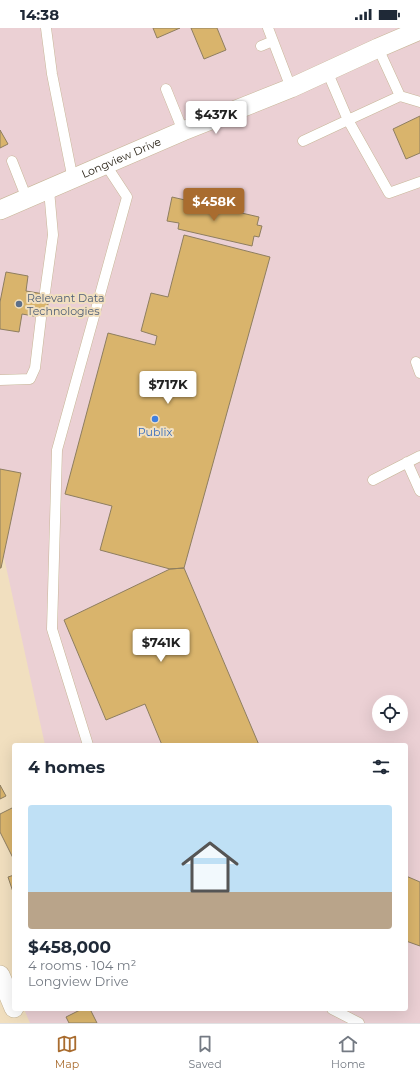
<!DOCTYPE html>
<html lang="en">
<head>
<meta charset="utf-8">
<style>
  body { margin:0; font-family:Montserrat,sans-serif; background:#f6f6f7; color:#1f2937; height:100vh; display:flex; flex-direction:column; font-size:15px; white-space:nowrap }
  * { box-sizing:border-box; margin:0 }
  p { font-size:13px; color:#747a83 }
  .icon { flex:none; width:22px; height:22px; fill:none; stroke:currentColor; stroke-width:2; stroke-linecap:round; stroke-linejoin:round }
  .map { position:relative; flex:1; overflow:hidden }
  .side { position:absolute; left:12px; top:715px; width:396px; height:268px; display:flex; flex-direction:column; background:#fff; border-radius:4px; box-shadow:0 4px 16px #0002 }
  .side>* { flex:none }
  .fabs { position:absolute; left:372px; top:667px; display:grid; gap:8px }
  .fabs a { display:grid; place-items:center; width:36px; height:36px; border-radius:50%; background:#fff; box-shadow:0 4px 16px #0002; font-size:20px }
  .price { position:absolute; translate:-50% -34px; padding:0 9px; border-radius:4px; background:#fff; color:#222; font-size:13px; line-height:26px; filter:drop-shadow(0 1px 2px #0008) }
  .price::after { content:''; position:absolute; left:50%; top:24px; width:12px; height:9px; margin-left:-6px; background:inherit; clip-path:polygon(0 0,100% 0,50% 100%) }
  .price.active { background:#a96c2f; color:#fff }
  ul { padding:0; list-style:none }
  li { display:grid; align-content:center; gap:8px; height:212px; padding:0 16px }
  li span { display:grid; place-items:center; height:124px; border-radius:4px; color:#555 }
  li>.icon { margin-inline-start:auto }
  span .icon { width:72px; height:72px; fill:#fffc; stroke-width:1 }
  li b { font-size:17px }
  h2 { display:flex; justify-content:space-between; align-items:center; height:48px; padding:0 16px; font-size:17px }
  .status { display:flex; justify-content:space-between; align-items:center; height:28px; padding:0 20px; background:#fff; direction:ltr }
  .status svg { height:11px; fill:currentColor }
  .tabs { display:flex; justify-content:space-around; align-items:center; height:56px; border-top:1px solid #e0e1e3; background:#fff; font-size:11px; color:#747a83 }
  .tabs a { display:grid; justify-items:center; gap:2px }
  .tabs .active { color:#a96c2f }
  .map>svg:first-child { display:block }
  .commercial { fill:#ebd0d4; fill-rule:evenodd }
  .building { fill:#d9b46c; stroke:#8e7e60 }
  .lines { fill:none; stroke-linecap:round; stroke-linejoin:round }
  .service-casing { stroke:#c7b697; stroke-width:11 }
  .minor-casing { stroke:#c7b697; stroke-width:20 }
  .service { stroke:#fff; stroke-width:10 }
  .minor { stroke:#fff; stroke-width:19 }
  .service-dot { fill:#5c6f8a; stroke:#f1dfbf; stroke-width:1.5 }
  .shop-dot { fill:#3f7fe0; stroke:#f1dfbf; stroke-width:1.5 }
  .labels { text-anchor:middle; stroke-width:4; stroke-linejoin:round; paint-order:stroke }
  .street-label { font-size:11px; fill:#261f13; stroke:#f1dfbf }
  .service-label { font-size:11px; fill:#4e5e75; stroke:#f1dfbf; text-anchor:start }
  .shop-label { font-size:11px; fill:#366cbe; stroke:#f1dfbf }
</style>
</head>
<body>
<div class="status"><b>14:38</b><svg viewBox="0 0 49 12"><path d="M0 12V9h3v3zM5 12V6h3v6zM10 12V3h3v9zM15 12V0h3v12zM26 1h20v11H26zM47 4h2v5h-2z"/></svg></div>
<div class="map">
<svg width="420" height="995" viewBox="0 0 420 995">
  <rect width="100%" height="100%" fill="#f1dfbf"/>
  <path class="commercial" d="M0,0H420V995H30L24,981H406V717H45L0,511ZM379,674H401V696H379Z"/>
  <path class="building" d="M153,0H180L157,10Z
    M191,0H217L226,22L204,31Z
    M420,88V125L406,131L393,101Z
    M0,102L8,116L0,120Z
    M172,169L259,189L257,197L262,198L259,209L254,208L252,218L178,201L179,195L167,193Z
    M184,207L270,229L184,540L170,541L100,522L112,478L65,466L108,305L155,317L157,308L141,303L151,265L168,269Z
    M6,244L28,248L26,263L50,267L45,290L22,286L19,304L0,301V274Z
    M0,441L21,445L1,540H0Z
    M184,540L259,717H162L145,676L106,692L64,592L170,541Z
    M0,757L6,768L0,771Z
    M14,779V832L0,804V786Z
    M14,847V864H13L8,849Z
    M406,848L420,854V918L406,913Z
    M82,981H90L97,995H69L66,989Z"/>
  <g class="lines">
    <g class="service-casing">
      <path id="service" d="M46,0L52,46L73,152
        M268,0L291,60
        M261,18L273,13
        M378,20L400,68L420,74
        M327,43L348,92L400,68
        M166,61L183,103
        M303,113L348,92L389,165L420,154
        M12,133L27,171
        M45,264L53,207L49,162
        M416,334L420,345
        M0,352L30,351L35,340L41,290
        M407,434L420,463
        M373,452L420,428
        M88,717L52,601L57,422L127,169L106,137
        M332,981L359,995"/>
    </g>
    <g class="minor-casing">
      <g id="minor">
        <path id="s1" d="M0,182L183,103L291,60L378,20L420,2"/>
        <path d="M0,947L14,980"/>
      </g>
    </g>
    <use href="#service" class="service"/>
    <use href="#minor" class="minor"/>
  </g>
  <circle class="service-dot" cx="19" cy="276" r="4"/>
  <circle class="shop-dot" cx="155" cy="391" r="4"/>
  <g class="labels">
    <g class="street-label">
      <text dy="4" stroke="none"><textPath href="#s1" startOffset="132">Longview Drive</textPath></text>
    </g>
    <g class="service-label">
      <text x="27" y="274">Relevant Data<tspan x="27" dy="13">Technologies</tspan></text>
    </g>
    <g class="shop-label">
      <text x="155" y="408">Publix</text>
    </g>
  </g>
</svg>
<div class="fabs">
<a><svg class="icon" aria-label="locate" viewBox="0 0 24 24"><circle cx="12" cy="12" r="6"/><path d="M12 2v4M12 18v4M2 12h4M18 12h4"/></svg></a>
</div>
<b class="price" style="left:216px;top:107px">$437K</b>
<b class="price active" style="left:214px;top:194px">$458K</b>
<b class="price" style="left:168px;top:377px">$717K</b>
<b class="price" style="left:161px;top:635px">$741K</b>
<section class="side">
<h2>4 homes<svg class="icon" aria-label="filters" viewBox="0 0 24 24"><path d="M4 7h16M4 17h16"/><circle cx="9" cy="7" r="2"/><circle cx="15" cy="17" r="2"/></svg></h2>
<ul>
<li><span style="background:linear-gradient(#bfe0f5 70%,#b9a48a 0)"><svg class="icon" aria-label="home" viewBox="0 0 24 24"><path d="M3 11l9-7 9 7M6 9v11h12V9"/></svg></span><div><b>$458,000</b><p>4 rooms · 104 m²</p><p>Longview Drive</p></div></li>
</ul>
</section>
</div>
<nav class="tabs">
<a class="active"><svg class="icon" aria-label="map" viewBox="0 0 24 24"><path d="M3 6l6-2 6 2 6-2v14l-6 2-6-2-6 2zM9 4v14M15 6v14"/></svg>Map</a>
<a><svg class="icon" aria-label="saved" viewBox="0 0 24 24"><path d="M7 4h10v16l-5-4-5 4z"/></svg>Saved</a>
<a><svg class="icon" aria-label="home" viewBox="0 0 24 24"><path d="M3 11l9-7 9 7M6 9v11h12V9"/></svg>Home</a>
</nav>
</body>
</html>
